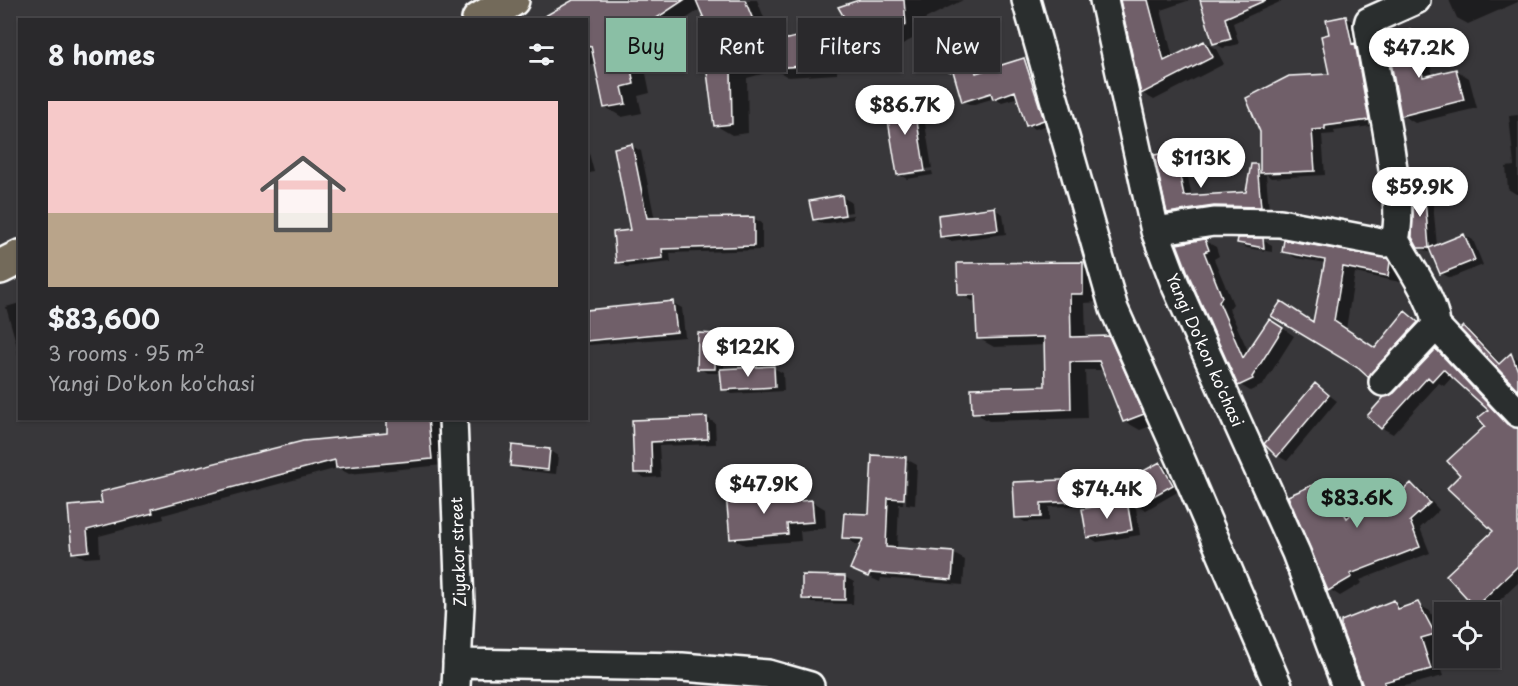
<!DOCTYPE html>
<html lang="en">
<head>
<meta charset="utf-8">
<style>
  body { margin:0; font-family:"Playpen Sans",sans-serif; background:#323134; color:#f1f3f6; height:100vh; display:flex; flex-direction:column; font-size:22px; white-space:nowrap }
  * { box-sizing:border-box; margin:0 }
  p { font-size:20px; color:#a5a6a9 }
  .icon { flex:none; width:33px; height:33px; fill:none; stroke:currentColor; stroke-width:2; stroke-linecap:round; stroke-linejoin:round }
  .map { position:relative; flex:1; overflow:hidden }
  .panel { position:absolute; left:18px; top:18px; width:570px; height:402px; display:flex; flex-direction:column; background:#2a292c; border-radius:0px; box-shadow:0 2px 4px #0004,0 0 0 2px #464548 }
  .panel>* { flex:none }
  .guide { position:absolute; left:606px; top:18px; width:570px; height:54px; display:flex; gap:12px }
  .controls { position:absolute; left:1434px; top:602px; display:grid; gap:12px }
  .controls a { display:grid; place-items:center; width:66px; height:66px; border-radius:0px; background:#2a292c; box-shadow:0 2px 4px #0004,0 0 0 2px #464548; font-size:30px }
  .price { position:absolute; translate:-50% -51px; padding:0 14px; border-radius:21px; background:#fff; color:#222; font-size:20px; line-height:39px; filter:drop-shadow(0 2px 3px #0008) }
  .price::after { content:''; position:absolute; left:50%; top:36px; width:18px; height:14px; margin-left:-9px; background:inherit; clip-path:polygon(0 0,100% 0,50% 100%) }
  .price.current { background:#8abfa5; color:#111 }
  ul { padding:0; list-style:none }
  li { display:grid; align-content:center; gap:12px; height:318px; padding:0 30px }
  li+li { border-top:2px solid #464548 }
  li span { display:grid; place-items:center; height:186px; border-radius:0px; color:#555 }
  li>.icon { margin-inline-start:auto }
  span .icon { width:108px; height:108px; fill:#fffc; stroke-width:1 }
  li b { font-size:26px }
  h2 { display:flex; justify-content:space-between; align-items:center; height:72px; padding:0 30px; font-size:26px }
  .chip { padding:0 21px; border-radius:0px; background:#2a292c; box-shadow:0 2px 4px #0004,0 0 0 2px #464548; font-size:21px; line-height:54px }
  .chip.current { background:#8abfa5; color:#111 }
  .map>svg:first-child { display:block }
  .shadow { fill:#0007 }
  .building { fill:#6f5e69; stroke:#fff; stroke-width:1.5 }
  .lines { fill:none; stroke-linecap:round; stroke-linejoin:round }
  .minor-casing { stroke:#fff; stroke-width:32 }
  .major-casing { stroke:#fff; stroke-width:38 }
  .minor { stroke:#2a2d2e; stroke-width:27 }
  .major { stroke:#736b5a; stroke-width:33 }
  .labels { text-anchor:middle; stroke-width:5; stroke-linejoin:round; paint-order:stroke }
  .street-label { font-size:16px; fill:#fff; stroke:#2a2d2e }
</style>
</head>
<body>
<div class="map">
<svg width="1518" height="686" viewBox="0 0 1518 686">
  <rect width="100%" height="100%" fill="#38373a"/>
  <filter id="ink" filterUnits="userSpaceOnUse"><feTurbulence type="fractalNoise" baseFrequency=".0167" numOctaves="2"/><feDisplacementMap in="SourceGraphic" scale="12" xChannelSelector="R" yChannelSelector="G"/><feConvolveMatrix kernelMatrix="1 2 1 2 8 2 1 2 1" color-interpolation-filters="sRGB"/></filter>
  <g filter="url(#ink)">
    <path class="shadow" d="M576,0H757L773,40L788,41L850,25L863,0H963L921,21L922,34L876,58L837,71V74L788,77L776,70L747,78L748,133L732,135L715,125L719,48L702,8L641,49L650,93L638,96L642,113L622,117L605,107L596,62L586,67V20Z
      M1122,0H1190L1161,10L1173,58L1204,42L1216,49L1224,64L1154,100L1142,93Z
      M1202,0H1282V1L1233,23L1239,44L1223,48L1214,43Z
      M1449,0H1518V2L1468,24L1457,18Z
      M1346,18L1356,23L1378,125L1334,131L1335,134L1322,135L1325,175L1271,178L1266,174L1269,211L1177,217L1169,212L1175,153L1184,158L1192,197L1247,193L1257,166L1262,169L1331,75L1330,35Z
      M1411,31L1424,39L1433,76L1456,70L1469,78L1477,108L1415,123L1402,115Z
      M964,35L972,40L982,72L1024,59L1032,64L1051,124L1035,129L1027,124L1019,97L1002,102L995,98L971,105L963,101L955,74L950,71Z
      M913,99L922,104L932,168L904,173V176L932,171L933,175L907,179L898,174Z
      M1518,115V194H1516L1508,189L1506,167L1514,166L1509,116Z
      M586,142L594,172L586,174Z
      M632,146L641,151L655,220L753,218L762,223V250L670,253L671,262L626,267L617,262L632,231Z
      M1423,188L1432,193L1437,246L1464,235L1473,240L1483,265L1450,278L1441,273L1433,252H1428L1419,247Z
      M842,197L851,202L852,212L820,217V220L853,215V219L823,224L814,219Z
      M994,209L1003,214L1006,234L951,241L942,236Z
      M1263,240L1272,245V252L1247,248L1238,243Z
      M1205,241L1216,247L1219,256L1214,259L1233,304L1229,309L1249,353L1281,327L1294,336L1263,385L1250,391L1239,384L1191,277Z
      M1284,251L1387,260L1399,267L1401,270L1400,282L1355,273L1346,329L1376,349L1405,313L1429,330L1381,382L1369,375L1314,323L1326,263L1296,258Z
      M1082,264L1098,273V302L1085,303L1086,338L1108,337L1124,347L1158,423L1140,430L1124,421L1104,370H1085L1087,418L989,421L973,412L1047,387L1045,345L994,347L978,338L977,303L959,294Z
      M20,303V375L17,346L6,307Z
      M673,303L682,308L685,337L589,345L586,344V312Z
      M1463,327L1470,331L1501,364L1511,355L1518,359V388Z
      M715,335L724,340V371L774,368L783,373L784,391L732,394L723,389L722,373H707L699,368Z
      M1436,351L1447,357L1515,430L1518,429V583L1487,612L1476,606L1496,531L1462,475L1487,427L1490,410L1453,376L1444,386L1439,383L1393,434L1382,428L1395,394Z
      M1316,385L1337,401L1287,461L1278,456Z
      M389,418H444V428H439L443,465L349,474L338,468L163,515L164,519L99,536L100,557L85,558L73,552L69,507L104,504L388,435Z
      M707,418L715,423L716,444L659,446L661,477L645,478L636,473L634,421Z
      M550,451L558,456L556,474L520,470L511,465Z
      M906,459L917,465L915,505L906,504L908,462H905L903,504H899L897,549L954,554L965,560L963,585L881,578L880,582L851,569L862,544H855L844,537L870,516Z
      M1160,464L1169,469L1181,490L1146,510L1137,505Z
      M1084,481L1093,486L1094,505L1049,507V521L1025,522L1016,517L1015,483Z
      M1324,482L1335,488L1351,516L1386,484L1401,495L1411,485L1422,491L1439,510L1420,528L1430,553L1360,580L1362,583L1340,596L1329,589Z
      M762,492L775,500V505L812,501L825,509L826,528L800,531L801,541L745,545L731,538Z
      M1127,503L1136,508L1140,535L1097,542L1089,537Z
      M845,577L854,582L853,604L812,603L803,598Z
      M1393,602L1405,609L1417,604L1430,611L1444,638V641L1432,645L1443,676L1405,686H1365Z"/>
    <path class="building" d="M573,0H684L625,39L634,84L622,87L626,104L604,108L591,46L586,48V20H538Z
      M696,0H745L760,37L788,39L848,24L838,7L859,0H904L906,25L859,49L821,61L822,65L770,68L771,58L731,69L732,124L714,126L704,49L716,47Z
      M1120,0H1148L1164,61L1204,41L1213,57L1141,94Z
      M1200,0H1266L1225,18L1231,39L1213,44Z
      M1346,16L1352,44L1355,43L1369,120L1325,126V129L1312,130L1315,171L1260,173V132L1246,98L1289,76L1329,74L1321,36L1329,34L1326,20Z
      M1411,30L1423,77L1456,69L1464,100L1401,116L1386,36Z
      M965,33L976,73L1024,58L1044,120L1026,126L1015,91L993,99L991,93L962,102L953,71L949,72L940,41Z
      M913,97L925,171L897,175L885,102Z
      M632,144L647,218L754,217V246L662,249L663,258L616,263L613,232L630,230L614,148Z
      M1175,151L1184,196L1246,192L1251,164H1257L1261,207L1214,206L1167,213L1154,155Z
      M1412,187H1424L1429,248H1418L1412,237L1413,211Z
      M842,195L845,215L813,220L809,201Z
      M995,207L998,230L940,237L938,215Z
      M1464,234L1475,260L1440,274L1429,248Z
      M1238,238H1263L1264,248L1237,243Z
      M1205,239L1209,250L1204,252L1222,297L1219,302L1243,358L1269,319L1283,328L1252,377L1253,379L1238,386L1190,278L1177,244Z
      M1284,240L1387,258L1390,262L1388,276L1343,267L1334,321L1375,348L1405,311L1418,322L1368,377L1358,368L1271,316L1281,301L1313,322L1325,260L1282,252Z
      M1083,262V294H1070L1071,337L1109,336L1144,414L1123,422L1099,361L1070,362L1071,409L972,413L971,388L1045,386L1044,337L977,339L975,295H958L957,263Z
      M673,301L677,332L586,341V310Z
      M1463,326L1499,364L1511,353L1518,371V390L1460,329Z
      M698,333L716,334L715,369H697Z
      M1436,349L1507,424L1518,428V566L1475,607L1446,575L1493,531L1447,488L1460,475L1447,461L1485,426L1478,418L1488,410L1443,369L1432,381L1428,377L1381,429L1367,416L1384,397L1394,393Z
      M774,366L775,387L722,390L720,369Z
      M1315,383L1329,395L1277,457L1264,444Z
      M707,417L708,439L651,442L652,473H634L632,420Z
      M387,418H428L432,459L336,468L335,460L152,509L153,513L87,530L89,551L72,553L68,506L102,503L100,492L303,441L387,433Z
      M512,445L550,449L548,470L510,466Z
      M872,455L906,457L904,499L888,498L886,547L954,552L952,580L870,573L868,577L850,569L863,539L842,538L844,513L869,514Z
      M1160,462L1173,485L1136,506L1123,482Z
      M1085,479L1086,501L1041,503V517L1015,518L1013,482Z
      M1324,480L1347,518L1386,483L1398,495L1411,483L1430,503L1410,521L1420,547L1350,574L1352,577L1328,591L1288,496Z
      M762,491L763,504L812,500L814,522L787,524L788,534L730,539L726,494Z
      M1127,501L1132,530L1087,538L1082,509Z
      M802,575L845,576V600L802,599Z
      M1394,600L1398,609L1418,602L1435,634L1421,638L1431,669L1384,682L1385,686H1363L1341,628V621Z"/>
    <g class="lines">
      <g class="minor-casing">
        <path id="minor" d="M1026,0L1114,309L1182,462L1278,686
          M1104,0L1155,231L1175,284L1296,553L1346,686
          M1155,231L1214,222L1280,223L1386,243L1395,240C1401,215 1396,187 1392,162C1386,116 1375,71 1368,25L1369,21L1416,0
          M1436,326L1518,413
          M1383,382L1436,326C1435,300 1408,264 1395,240
          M453,418L460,606L456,686
          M457,663L682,667L768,674L810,686"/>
      </g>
      <g class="major-casing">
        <path id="major" d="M479,20L512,0
          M0,267L20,257"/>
      </g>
      <use href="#minor" class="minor"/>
      <use href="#major" class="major"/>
    </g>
  </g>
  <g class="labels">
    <g class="street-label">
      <text transform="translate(1205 350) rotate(66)" y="6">Yangi Do'kon ko'chasi</text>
      <text transform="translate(458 552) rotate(-92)" y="6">Ziyakor street</text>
    </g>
  </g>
</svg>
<div class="controls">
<a><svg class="icon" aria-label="locate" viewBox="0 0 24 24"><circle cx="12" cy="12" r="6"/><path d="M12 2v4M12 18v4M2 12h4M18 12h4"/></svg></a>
</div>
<b class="price" style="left:1419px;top:79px">$47.2K</b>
<b class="price" style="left:905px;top:136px">$86.7K</b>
<b class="price" style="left:1201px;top:189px">$113K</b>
<b class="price" style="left:1420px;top:218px">$59.9K</b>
<b class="price" style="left:748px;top:378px">$122K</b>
<b class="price" style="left:764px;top:515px">$47.9K</b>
<b class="price" style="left:1107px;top:520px">$74.4K</b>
<b class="price current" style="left:1357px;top:529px">$83.6K</b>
<div class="guide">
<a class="chip current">Buy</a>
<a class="chip">Rent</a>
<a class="chip">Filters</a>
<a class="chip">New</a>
</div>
<section class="panel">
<h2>8 homes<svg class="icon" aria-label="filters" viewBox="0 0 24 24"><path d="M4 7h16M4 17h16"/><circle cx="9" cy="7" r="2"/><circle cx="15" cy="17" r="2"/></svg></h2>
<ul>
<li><span style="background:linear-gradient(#f6c9c9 60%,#b9a48a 0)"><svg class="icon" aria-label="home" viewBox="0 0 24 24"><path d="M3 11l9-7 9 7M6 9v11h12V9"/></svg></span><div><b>$83,600</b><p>3 rooms · 95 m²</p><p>Yangi Do'kon ko'chasi</p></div></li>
</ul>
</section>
</div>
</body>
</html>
